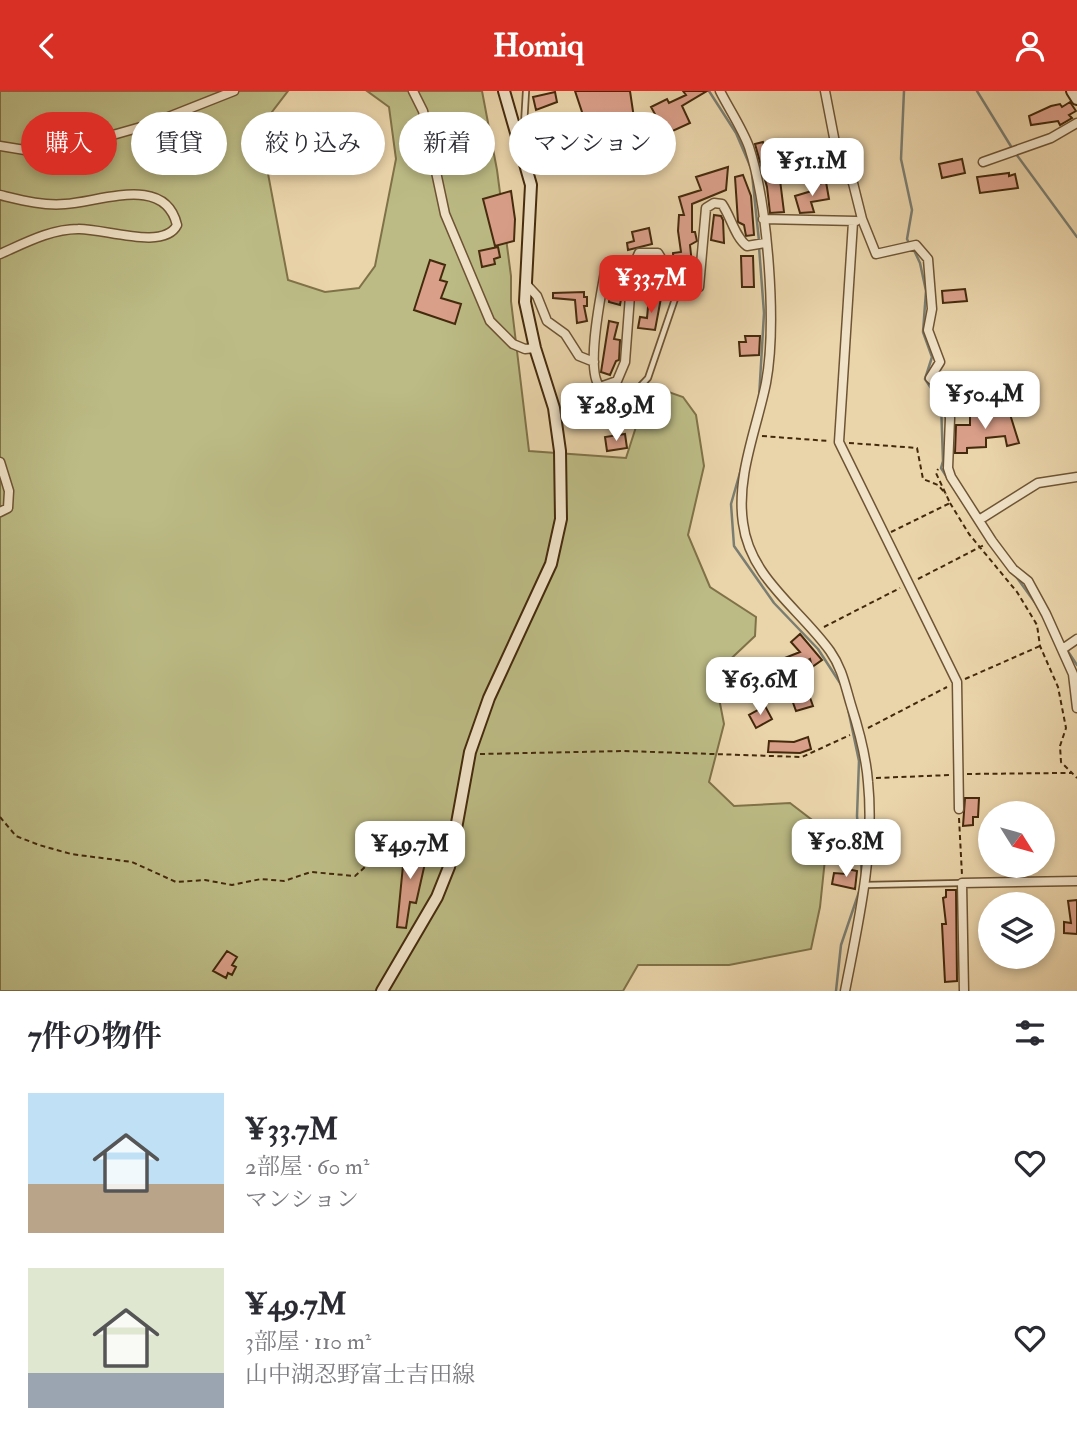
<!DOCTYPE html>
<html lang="ja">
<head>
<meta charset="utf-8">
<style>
  body { margin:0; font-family:"IM FELL Double Pica","Noto Serif JP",serif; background:#f2f2f3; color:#2b2b33; height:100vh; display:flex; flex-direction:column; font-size:26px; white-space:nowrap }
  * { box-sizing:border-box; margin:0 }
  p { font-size:23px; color:#7c7c81 }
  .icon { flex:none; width:38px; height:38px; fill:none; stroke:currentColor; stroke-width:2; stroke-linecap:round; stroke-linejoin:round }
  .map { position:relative; height:900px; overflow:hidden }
  .drawer { display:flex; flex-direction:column; background:#fff; flex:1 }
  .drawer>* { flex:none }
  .banner { position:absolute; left:21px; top:21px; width:700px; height:63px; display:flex; gap:14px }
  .needle { width:46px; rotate:127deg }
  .tools { position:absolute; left:978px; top:710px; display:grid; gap:14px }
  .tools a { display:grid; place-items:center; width:77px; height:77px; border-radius:50%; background:#fff; box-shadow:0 4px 10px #0003; font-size:35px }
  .price { position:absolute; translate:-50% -60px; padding:0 16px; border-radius:14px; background:#fff; color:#222; font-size:23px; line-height:46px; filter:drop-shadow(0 2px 4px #0008) }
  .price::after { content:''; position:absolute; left:50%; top:42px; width:21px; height:16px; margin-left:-10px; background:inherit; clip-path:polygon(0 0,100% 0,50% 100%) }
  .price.current { background:#d93025; color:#fff }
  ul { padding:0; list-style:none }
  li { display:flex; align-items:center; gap:21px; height:175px; padding:0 28px }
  li span { display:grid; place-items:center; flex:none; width:196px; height:140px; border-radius:0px; color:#555 }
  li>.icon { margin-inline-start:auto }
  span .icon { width:84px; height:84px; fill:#fffc; stroke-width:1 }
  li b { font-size:30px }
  h2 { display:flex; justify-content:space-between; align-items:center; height:84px; padding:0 28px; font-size:30px }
  .chip { padding:0 24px; border-radius:32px; background:#fff; box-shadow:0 4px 10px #0003; font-size:24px; line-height:63px }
  .chip.current { background:#d93025; color:#fff }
  header { display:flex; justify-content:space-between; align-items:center; height:91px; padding:0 28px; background:#d93025; color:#fff; font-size:32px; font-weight:700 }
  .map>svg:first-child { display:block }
  .green { fill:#bcbb85; stroke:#807248; stroke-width:2 }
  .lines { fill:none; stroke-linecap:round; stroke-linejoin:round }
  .stream { stroke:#7a7d71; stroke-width:2.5 }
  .building { fill:#da9f89; stroke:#442a0c; stroke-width:2 }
  .lane-casing { stroke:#6e5434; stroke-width:8 }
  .street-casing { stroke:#6e5434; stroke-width:11 }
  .secondary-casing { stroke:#442a0c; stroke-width:14 }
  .path { stroke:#442a0c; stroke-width:2; stroke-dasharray:5 3.5; stroke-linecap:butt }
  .lane { stroke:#f1e3c8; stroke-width:4.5 }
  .street { stroke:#f1e3c8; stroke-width:8 }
  .secondary { stroke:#f1e3c8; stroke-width:10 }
</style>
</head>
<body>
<header><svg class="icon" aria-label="back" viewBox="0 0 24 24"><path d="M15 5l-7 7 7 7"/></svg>Homiq<svg class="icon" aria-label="person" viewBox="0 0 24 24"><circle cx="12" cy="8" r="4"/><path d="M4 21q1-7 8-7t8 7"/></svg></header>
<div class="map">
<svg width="1077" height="900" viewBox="0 0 1077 900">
  <rect width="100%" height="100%" fill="#ead4aa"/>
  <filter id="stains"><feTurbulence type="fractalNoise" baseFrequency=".00286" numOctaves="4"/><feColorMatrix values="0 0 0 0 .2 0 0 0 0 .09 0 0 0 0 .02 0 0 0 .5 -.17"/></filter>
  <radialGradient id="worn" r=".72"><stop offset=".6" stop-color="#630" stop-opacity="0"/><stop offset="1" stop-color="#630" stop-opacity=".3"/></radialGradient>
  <path class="green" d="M0,0H288L272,21L263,56L288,189L325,201L359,197L375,175L396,68L389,16L367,0H482L497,79L511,185V210L529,360L626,367L645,308L663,299L683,306L696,324L704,375L688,444L710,496L756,526L755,545L719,579L718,602L724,633L709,691L734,715L790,712L816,732L827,749L820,816L811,858L729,874H638L623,900H0Z"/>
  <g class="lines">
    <path class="stream" d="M709,0L736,42L751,77
      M904,0L901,68L912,119L907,148L909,152
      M977,0L1012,57
      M1016,63L1077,146
      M752,83L759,150
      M913,157L920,172L926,200L923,241L932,266L925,288L941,312L943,370L941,377L987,449
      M759,307L764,222L759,156
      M743,371L731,413L734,455L774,512L818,558L842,595
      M1015,484L1036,513
      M1067,559L1077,574
      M848,618L859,670L857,725L862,785
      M836,900L841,854L860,798"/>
  </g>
  <path class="building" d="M575,0H630L638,54L614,57L616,60L592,64L586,45L582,46L576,25L583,24Z
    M683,0H707L682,15L690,32L666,43L651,16L667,8L669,12L686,4Z
    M555,1L557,11L536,19L533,6Z
    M1070,11L1076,20L1069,24L1072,27L1060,34L1058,30L1031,34L1029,25L1051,15L1060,13L1062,16Z
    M440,33H450V37H458V72H448V76H442L439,64V60H442Z
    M544,39L551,40L549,57L531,51L533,40L543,42Z
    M763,51L768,67L777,65L784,121L770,122L767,96L755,53Z
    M962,68L965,82L942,87L939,73Z
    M728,76L726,99L692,113V141H695L697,150L690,154L692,173L674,175L673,162L681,161L678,140L679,124H684L679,106L701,99L696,86Z
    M1009,82V85L1015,83L1018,97L980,102L977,86Z
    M743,84L751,105L754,144L746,145L744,134L738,131L735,86Z
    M826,91L829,108L811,111L814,121L800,122L795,105L815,99L814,94Z
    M511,100L515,128L514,150L495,155L483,108Z
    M714,124L721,125L723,129L724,152L711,149Z
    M649,137L652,153L628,159L627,152L634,150L632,141Z
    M498,156L500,166L494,168L495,173L482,176L479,160Z
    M741,165H753L754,196H742Z
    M430,169L445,174L440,189L447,191L441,207L461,213L455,233L414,219Z
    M651,171L655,173L658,183L655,200L646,199L643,173Z
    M625,186L620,214L609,211L611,187Z
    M965,198L967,210L943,212L942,200Z
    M584,201V206H587V215H584L587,230L577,232L575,209L553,207V202Z
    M649,205L661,207L655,239L638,237L640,226L647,227Z
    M609,230L618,232L614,248L620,249L619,269L616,270L610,284L601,281Z
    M745,245H760L759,264L740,265L739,251H746Z
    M1009,320L1019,352L1007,355L1005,345L986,347V356L967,357V362H955L956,334H970V324Z
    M625,343L627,357L607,360L605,346Z
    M800,543L822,569L812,576L810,568L787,580L782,568L800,561L791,551Z
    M808,601L813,615L796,620L791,606Z
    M765,615L772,628L756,637L749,624Z
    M808,646L811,658L800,662L768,661L769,650L794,651Z
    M965,707H979L978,726H973V734L963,735Z
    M405,754L425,757L422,772H425L416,812L410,811L406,837L397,836Z
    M847,778L857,780L855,798L832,793L834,782L846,783Z
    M946,799H956L957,890L945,891L942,833H946L943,807L946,806Z
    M1077,809V843L1064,842V831L1071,832L1068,810Z
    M227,860L237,866L232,874L236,876L232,884L228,882L226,887L213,880Z"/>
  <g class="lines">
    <g class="lane-casing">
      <path id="lane" d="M523,51L526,0
        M617,290L623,306H630L648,287L677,202
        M865,794L961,792"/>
    </g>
    <g class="street-casing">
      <path id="street" d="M413,0L423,20L445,123L490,230L513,253L525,258L535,257
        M720,0C729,18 742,37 749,56C768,114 777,233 766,292C757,337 736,385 743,432C750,487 799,517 830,560C842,577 845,594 851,614C859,639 866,664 868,691C875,760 858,833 845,900
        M825,0L837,62L853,92L862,128L876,163L916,154L928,168L932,218L928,239L940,271L930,287L945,301L950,327L948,377L951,386L992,450L1013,478L1028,490L1046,523L1073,583L1077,617
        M0,55L37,61L67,57L148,34L234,0
        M983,71L1051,47L1077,32
        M0,104C21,109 43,115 65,113C100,111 165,83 177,134C164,160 103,137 78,138C51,138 25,152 0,163
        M763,128L856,130
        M853,131L839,351L957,591L959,718
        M632,178L625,271L617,290L600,296C585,280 601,203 605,181L632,178L639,162H658L670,182L671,198L673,201L699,196L706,117L714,112L722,113C731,126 735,146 747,155L765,152
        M526,193L537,205L547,230L565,243L579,265L594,271
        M0,371L9,400L8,417L0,421
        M979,429L1038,392L1077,386
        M1064,557L1077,548
        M964,900L962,792L1077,790"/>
    </g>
    <g class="secondary-casing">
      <path id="secondary" d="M1072,0L1077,8
        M382,900L437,806L449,776L470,661L489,607L551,473L561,428L560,360L554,317L535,257L525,211L531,94L504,0"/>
    </g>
    <path class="path" d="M762,345L829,350
      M849,352L917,357L923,388L938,394L946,403
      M950,412L969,443L1017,501L1037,534L1040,555L1058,596L1066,637L1060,655L1061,671L1072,682
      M891,441L950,412L936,382L938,378
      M918,488L984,454
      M824,536L900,497
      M965,588L1040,555
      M868,637L947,596
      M480,663L624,660L802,666L850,644
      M967,683L1062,682H1072L1077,687
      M876,687L951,684
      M0,726L16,745L39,754L71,763L132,771L176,791L205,789L232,794L261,788L284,790L311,781L355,785L383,760L445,746
      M959,727L962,784"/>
    <use href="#lane" class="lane"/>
    <use href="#street" class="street"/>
    <use href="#secondary" class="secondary"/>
  </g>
  <rect width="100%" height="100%" filter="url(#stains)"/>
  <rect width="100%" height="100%" fill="url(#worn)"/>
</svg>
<div class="tools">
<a><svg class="needle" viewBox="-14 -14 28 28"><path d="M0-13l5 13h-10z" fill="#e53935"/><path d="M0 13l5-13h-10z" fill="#7c7c81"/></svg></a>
<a><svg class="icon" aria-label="layers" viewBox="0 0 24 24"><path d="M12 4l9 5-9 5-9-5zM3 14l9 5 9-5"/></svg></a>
</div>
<b class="price" style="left:812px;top:107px">¥51.1M</b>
<b class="price current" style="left:651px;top:224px">¥33.7M</b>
<b class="price" style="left:985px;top:340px">¥50.4M</b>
<b class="price" style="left:616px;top:352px">¥28.9M</b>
<b class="price" style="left:760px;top:626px">¥63.6M</b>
<b class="price" style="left:846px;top:788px">¥50.8M</b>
<b class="price" style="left:410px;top:790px">¥49.7M</b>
<div class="banner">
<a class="chip current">購入</a>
<a class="chip">賃貸</a>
<a class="chip">絞り込み</a>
<a class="chip">新着</a>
<a class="chip">マンション</a>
</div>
</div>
<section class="drawer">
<h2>7件の物件<svg class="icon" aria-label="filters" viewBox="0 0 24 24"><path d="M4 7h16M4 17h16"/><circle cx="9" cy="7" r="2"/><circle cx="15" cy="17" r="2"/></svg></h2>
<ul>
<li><span style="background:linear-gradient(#bfe0f5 65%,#b9a48a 0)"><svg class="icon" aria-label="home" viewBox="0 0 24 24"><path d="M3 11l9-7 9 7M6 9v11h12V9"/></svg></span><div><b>¥33.7M</b><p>2部屋 · 60 m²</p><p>マンション</p></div><svg class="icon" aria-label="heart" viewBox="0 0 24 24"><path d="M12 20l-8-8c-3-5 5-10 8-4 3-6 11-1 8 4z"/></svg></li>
<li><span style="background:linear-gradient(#dfe7d0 75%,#9aa5b1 0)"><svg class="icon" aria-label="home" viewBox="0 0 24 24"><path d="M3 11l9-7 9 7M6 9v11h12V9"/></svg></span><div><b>¥49.7M</b><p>3部屋 · 110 m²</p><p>山中湖忍野富士吉田線</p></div><svg class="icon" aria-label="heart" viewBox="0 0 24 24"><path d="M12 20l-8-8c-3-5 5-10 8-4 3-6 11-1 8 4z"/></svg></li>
</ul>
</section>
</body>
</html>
